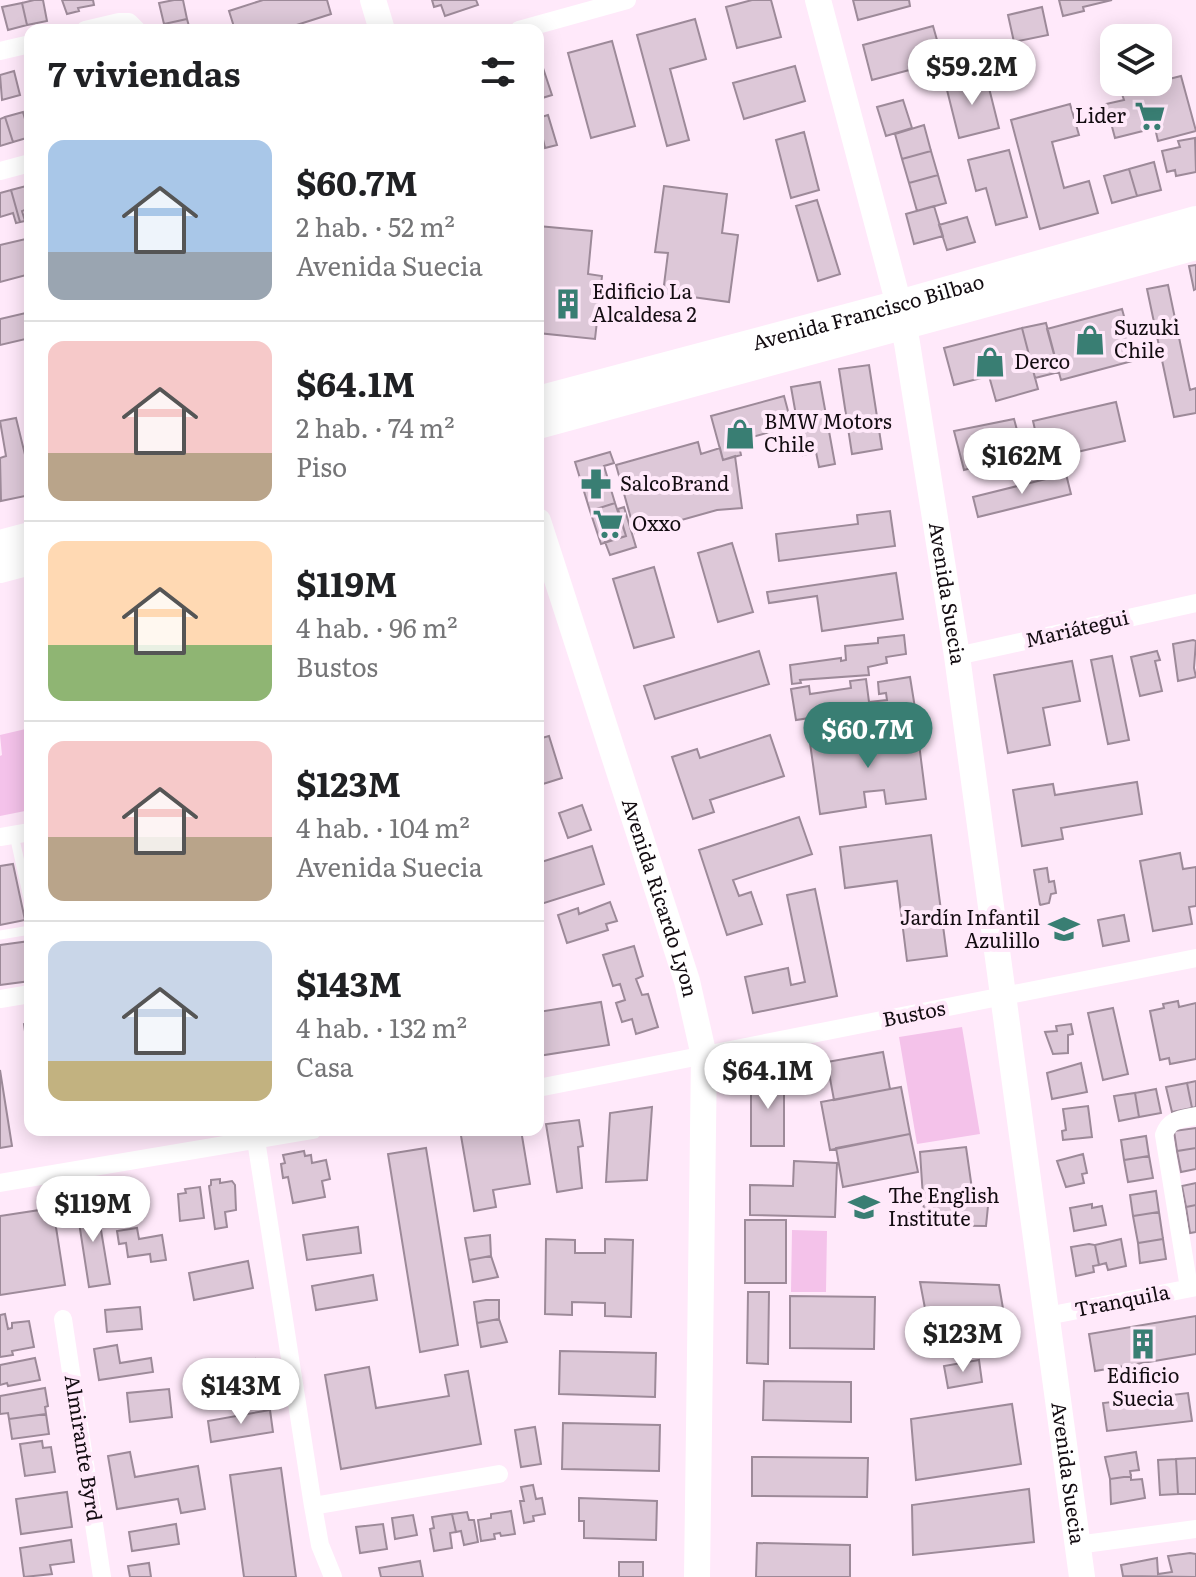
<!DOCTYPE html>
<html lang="es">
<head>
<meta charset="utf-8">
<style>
  body { margin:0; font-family:Literata,serif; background:#f2f2f2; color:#202124; height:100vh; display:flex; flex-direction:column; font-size:30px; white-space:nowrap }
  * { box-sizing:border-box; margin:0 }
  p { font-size:26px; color:#757577 }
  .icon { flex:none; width:44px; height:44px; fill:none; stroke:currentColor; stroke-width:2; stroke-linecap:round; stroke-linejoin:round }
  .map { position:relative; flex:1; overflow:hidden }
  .details { position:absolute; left:24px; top:24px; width:520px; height:1112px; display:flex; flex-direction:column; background:#fff; border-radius:16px; box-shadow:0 4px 20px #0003 }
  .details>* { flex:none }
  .buttons { position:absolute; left:1100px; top:24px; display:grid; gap:16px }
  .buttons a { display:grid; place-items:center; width:72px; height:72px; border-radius:16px; background:#fff; box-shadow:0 4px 20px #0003; font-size:40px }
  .price { position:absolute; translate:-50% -68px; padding:0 18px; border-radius:28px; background:#fff; color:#222; font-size:26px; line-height:52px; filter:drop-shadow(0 2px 4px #0008) }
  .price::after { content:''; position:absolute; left:50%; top:48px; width:24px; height:18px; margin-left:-12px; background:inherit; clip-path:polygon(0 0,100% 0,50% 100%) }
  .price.active { background:#397e73; color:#fff }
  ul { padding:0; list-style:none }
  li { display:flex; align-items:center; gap:24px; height:200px; padding:0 24px }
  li+li { border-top:2px solid #e0e0e0 }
  li span { display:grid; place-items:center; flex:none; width:224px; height:160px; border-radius:16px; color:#555 }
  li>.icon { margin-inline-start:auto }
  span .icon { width:96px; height:96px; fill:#fffc; stroke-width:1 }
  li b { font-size:34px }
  h2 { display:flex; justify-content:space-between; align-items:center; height:96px; padding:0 24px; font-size:34px }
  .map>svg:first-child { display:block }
  .green { fill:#f4c2ea }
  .building { fill:#ddc8d8; stroke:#9d8a99; stroke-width:2 }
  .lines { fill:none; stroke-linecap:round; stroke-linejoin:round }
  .lane { stroke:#fff; stroke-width:9 }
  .street { stroke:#fff; stroke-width:18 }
  .secondary { stroke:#fff; stroke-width:26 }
  .primary { stroke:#fff; stroke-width:30 }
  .labels { text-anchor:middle; stroke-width:8; stroke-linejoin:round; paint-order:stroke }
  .poi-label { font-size:20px; fill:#130c11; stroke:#ffe9fa; text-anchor:start }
  .street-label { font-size:20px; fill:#130c11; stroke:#ffe9fa }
</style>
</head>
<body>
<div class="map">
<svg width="1196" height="1577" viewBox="0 0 1196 1577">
  <rect width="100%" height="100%" fill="#ffe9fa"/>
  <path class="green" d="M30,728V810L0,816V756L2,755L0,735Z
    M962,1027L980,1134L917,1144L899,1037Z
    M792,1230L827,1231L826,1292H791Z"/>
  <path class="building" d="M34,0H43L47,21L27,25L22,3Z
    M62,0H93L94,5L78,8L79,11L67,14Z
    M174,0H183L187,19L164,24L159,3Z
    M263,0H327L331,14L281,30H235L229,11Z
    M432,0H476L478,5L445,16L441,5L434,7Z
    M752,0H771L781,37L737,48L726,7Z
    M853,0H909L910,6L858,20Z
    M1059,0H1112L1083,7L1084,11L1063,16Z
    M22,3L27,25L8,30L2,7Z
    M1042,7L1048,35L1014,42L1008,15Z
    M187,19L190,30H165L164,24Z
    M695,19L706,59L670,69L689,140L667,146L637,35Z
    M933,26L943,61L872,80L863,45Z
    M612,41L635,126L591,138L568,53Z
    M795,66L805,101L744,119L733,83Z
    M543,68L552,95L539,99L542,106L538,107V69Z
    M14,71L20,95L2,100L0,75Z
    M986,76L999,128L959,138L946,86Z
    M1181,76L1196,131L1158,141L1155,128L1115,138L1106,104L1124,100L1121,91Z
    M903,100L912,128L886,136L877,107Z
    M1070,104L1079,135L1052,142L1064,188L1089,181L1098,213L1040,229L1011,120Z
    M23,112L30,137L13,142L5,117Z
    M548,115L557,145L545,148L538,118Z
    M5,117L13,142L0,146V119Z
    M924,125L931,151L902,159L895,134Z
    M804,132L819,190L791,198L776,140Z
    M1195,138L1196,172L1176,176L1175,170L1167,172L1162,151L1180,147L1178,141Z
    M1009,150L1027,217L996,225L986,188L976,191L968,160Z
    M931,151L938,175L909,183L902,159Z
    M1154,162L1161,190L1137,196L1129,169Z
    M1129,169L1137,196L1112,203L1104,176Z
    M938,175L946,203L917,211L909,183Z
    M30,185V208L22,211L25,221L20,222L11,190Z
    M664,186L727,194L722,233L738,235L729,302L663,293L668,253L655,252Z
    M11,190L20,222L16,223L13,213L0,217V193Z
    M817,200L840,274L818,281L796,206Z
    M934,206L943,236L914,244L906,214Z
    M967,217L975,242L947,250L939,225Z
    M538,226L592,231L588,274L602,276L595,339L538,333Z
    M30,238V274L0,282V245Z
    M1196,265V289L1194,290L1189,266Z
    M1168,285L1190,390L1196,388V413L1174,417L1147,289Z
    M1122,309L1136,360L1061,380L1047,329Z
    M30,312V338L0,345V319Z
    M1046,323L1059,372L1035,378L1022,328Z
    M1022,328L1038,389L996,401L989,376L954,385L944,348Z
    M869,365L882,449L852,454L839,369Z
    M820,382L835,464L819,467L816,452L803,455L791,387Z
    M784,396L792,426L738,441L741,455L723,460L711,416Z
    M1116,402L1125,441L1042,460L1033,421Z
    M16,418L30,475V495L1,501L0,458L6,456L0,421Z
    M1014,419L1020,441L1016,442L1020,456L996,462L995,457L989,459L990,463L964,470L954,431Z
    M698,442L701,454L720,448L723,460L735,456L742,508L717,510L635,533L616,465Z
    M610,452L614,463L604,466L615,503L590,511L575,462Z
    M1066,474L1071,494L978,517L973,497Z
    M615,503L626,536L601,544L590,511Z
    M624,507L636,547L610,555L605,542L626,536L618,509Z
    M890,511L895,546L779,561L776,534L858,524L857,515Z
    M732,543L753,612L718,622L698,553Z
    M654,567L674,637L634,648L613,579Z
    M896,573L903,619L822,631L817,596L769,603L767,592Z
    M904,635L906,654L886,657L887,663L868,667L869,675L800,680L801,683L792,684L790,665L841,658V661L846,660L845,646L878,643V638Z
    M1193,640L1196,641L1194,668L1196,677L1178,681L1173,644Z
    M759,651L769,684L655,719L644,686Z
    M1157,651L1160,660L1155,661L1162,691L1140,696L1131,657Z
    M1112,656L1129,740L1108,744L1091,660Z
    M1072,661L1080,701L1043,708L1050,745L1008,753L994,675Z
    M910,677L915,708L857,716L856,711L796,720L791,689L809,686L810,694L851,688L850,681L866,679L869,702L887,700L886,693L879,694L878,682Z
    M917,728L926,799L886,804L884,790L864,792L866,807L820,814L810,743L856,736L858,750L875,747L873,734Z
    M770,735L784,776L710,800L714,812L693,819L672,757L697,749L700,758Z
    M549,736L562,778L543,784L541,777L538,778V739Z
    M1137,782L1142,814L1061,828L1063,839L1022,846L1013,790L1053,784L1055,795Z
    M582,805L591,830L568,838L559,813Z
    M799,817L812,854L733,880L739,896L751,892L762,924L727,935L699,850Z
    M931,835L947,956L907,961L897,881L845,888L840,847Z
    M592,846L604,884L538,905V863Z
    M1180,853L1183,869L1196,867V906L1189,907L1192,924L1153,931L1140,861Z
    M13,864L25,920L0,925V866Z
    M1047,868L1049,882L1054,881L1056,893L1051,894L1049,903L1040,905L1034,870Z
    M815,889L837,996L753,1013L745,977L788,968L791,985L805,982L787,895Z
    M610,902L617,921L606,924L608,930L567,943L558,915L578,908L579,914Z
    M1124,915L1129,941L1103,946L1098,920Z
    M30,941V981L0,985V945Z
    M634,946L643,976L636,979L642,995L648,994L658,1027L636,1034L632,1019L622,1022L616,1003L625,1000L620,984L613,986L603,955Z
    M1178,1001L1179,1007L1196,1003V1059L1170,1064L1169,1058L1160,1060L1150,1011L1164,1008L1163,1004Z
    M601,1002L609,1045L538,1056V1012Z
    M1113,1008L1128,1074L1103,1080L1088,1013Z
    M30,1023V1046H27L24,1024Z
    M1071,1024L1073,1034L1068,1035V1053L1053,1054L1045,1032L1057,1031L1056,1026Z
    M883,1052L890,1089L834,1100L827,1062Z
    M1081,1063L1087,1092L1052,1099L1047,1073Z
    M0,1070L12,1146L0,1148Z
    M751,1076H784V1146H751Z
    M1196,1081V1107L1192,1108L1187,1083Z
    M1187,1083L1192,1108L1172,1112L1166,1087Z
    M901,1087L910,1134L830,1150L821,1102Z
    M1156,1089L1161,1113L1139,1117L1135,1093Z
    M1135,1093L1139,1117L1119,1121L1114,1096Z
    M1088,1106L1092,1137L1063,1140L1062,1131L1066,1130L1063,1109Z
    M652,1107L647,1180L606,1182L610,1113Z
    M579,1120L583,1146L578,1147L582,1188L557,1192L546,1124Z
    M1196,1128V1148L1177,1151L1174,1131Z
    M460,1130H521L530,1184L493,1190L496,1207L474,1211Z
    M910,1134L918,1172L843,1187L836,1148Z
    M1146,1136L1149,1156L1124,1160L1121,1140Z
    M966,1147L973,1196H989L986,1226L895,1225L896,1213H924L920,1152Z
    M426,1148L458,1345L420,1352L388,1154Z
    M1196,1148V1169L1181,1172L1177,1151Z
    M304,1151L305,1156L311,1155L312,1163L326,1160L330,1179L322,1181L325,1197L293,1203L288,1177L283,1178L281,1164L285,1163L283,1155Z
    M1083,1154L1087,1173L1082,1174L1084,1183L1066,1187L1057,1161Z
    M1149,1156L1153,1178L1128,1182L1124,1160Z
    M794,1161L837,1163L835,1217L750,1215V1185L793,1186Z
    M220,1179V1183L232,1181L235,1185L236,1210L225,1212L227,1227L215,1229L209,1186L211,1185V1180Z
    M1196,1183V1205L1186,1207L1182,1186Z
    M200,1187L204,1218L180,1221L178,1194L186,1193L185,1189Z
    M1156,1191L1159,1212L1133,1216L1130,1195Z
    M96,1200L110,1284L89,1287L76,1203Z
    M1092,1204V1208L1102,1206L1106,1225L1074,1231L1070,1208Z
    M1196,1205V1232L1190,1233L1186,1207Z
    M53,1208L65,1285L0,1295V1216Z
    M1159,1212L1163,1239L1138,1243L1133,1216Z
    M745,1220H786V1283H745Z
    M358,1227L361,1253L307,1260L303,1235Z
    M137,1228L139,1239L162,1235L166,1260L151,1262L150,1254L128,1257L126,1243L119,1244L117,1231Z
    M490,1235L491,1256L469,1260L465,1238Z
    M546,1239L575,1240V1253H605V1239L633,1240L631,1317L605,1316V1303L572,1302V1315L545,1314Z
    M1121,1239L1126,1266L1108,1270L1106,1263L1099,1265L1095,1245Z
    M1163,1239L1166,1259L1140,1263L1138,1243Z
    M1089,1244L1095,1245L1099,1265L1093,1266L1094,1272L1076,1276L1071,1247Z
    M491,1256L498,1277L473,1282L469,1260Z
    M248,1261L253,1288L194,1300L189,1273Z
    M373,1275L377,1300L316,1310L312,1286Z
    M920,1282L999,1285L1006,1326L931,1340Z
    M748,1292H769L768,1364L747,1363Z
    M790,1296L875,1297L874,1349L790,1348Z
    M486,1300H499V1319L477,1323L474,1302Z
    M140,1307L142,1329L107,1332L105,1310Z
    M5,1314L8,1329L12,1328V1323L29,1321L34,1347L12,1351L13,1355L0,1357V1315Z
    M1196,1316V1354L1095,1371L1089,1334Z
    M499,1319L507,1342L481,1347L477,1323Z
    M117,1345L120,1363L151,1358L153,1372L99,1380L94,1349Z
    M560,1351L656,1353L655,1397L559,1394Z
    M35,1358L40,1380L8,1386L7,1383L0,1385V1365Z
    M255,1359L256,1364L263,1363L267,1381L262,1382L263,1387L231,1396V1393L214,1396L206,1369Z
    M979,1360L982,1382L948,1388L944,1366Z
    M369,1367L376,1408L449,1396L445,1375L468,1371L481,1444L341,1469L325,1375Z
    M764,1381L851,1382V1422L763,1420Z
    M45,1388L48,1406L45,1407L46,1414L9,1419L8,1413L0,1414V1396Z
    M169,1389L172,1417L130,1422L127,1393Z
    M1188,1393L1192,1421L1107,1431L1103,1403Z
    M1012,1404L1021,1464L916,1480L911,1419Z
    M270,1410L273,1432L211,1442L208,1421Z
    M46,1414L49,1434L12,1439L9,1419Z
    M563,1423L660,1425L659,1471L562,1469Z
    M535,1427L541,1464L521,1467L515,1430Z
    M42,1441L43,1448L51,1447L55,1472L25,1476L20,1444Z
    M130,1452L135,1477L198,1466L205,1509L181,1513L178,1499L117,1509L108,1456Z
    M1136,1452L1139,1470L1130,1471L1131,1476L1110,1479L1105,1457Z
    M752,1457L868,1458L867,1497L752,1496Z
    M1196,1458V1494H1178L1176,1459Z
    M1176,1459L1178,1494L1160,1495L1158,1460Z
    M281,1468L296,1577H244L230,1475Z
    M1131,1476V1480L1142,1479L1145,1498L1111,1504L1110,1479Z
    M533,1485L536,1499L542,1498L545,1514L533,1516L534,1521L524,1523L520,1501H524L521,1487Z
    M1029,1489L1034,1542L913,1555L912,1505Z
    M67,1492L72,1527L21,1534L16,1499Z
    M579,1498L657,1501L656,1540L584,1538V1521H579Z
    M511,1511L515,1534L501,1536L500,1533L494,1534L495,1539L481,1541L478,1520L491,1518V1514Z
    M467,1512L469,1520H474L478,1542L464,1545L461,1531L456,1532L452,1514Z
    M452,1514L456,1532L450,1533L452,1548L434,1551L430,1529L434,1528L432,1517Z
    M413,1515L417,1535L395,1539L392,1518Z
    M176,1524L179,1544L132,1551L129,1532Z
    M383,1524L387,1549L360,1553L356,1527Z
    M71,1540L74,1562L50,1565L52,1574L24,1577L20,1548Z
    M757,1543L850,1545V1577H756Z
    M1190,1553L1196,1554V1577L1123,1576L1121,1565L1157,1558L1158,1574L1172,1572L1168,1556Z
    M420,1561L423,1577H381L379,1568Z
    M619,1562H643V1577H619Z
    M149,1563L151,1577H130L128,1566Z"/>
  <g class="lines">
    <path class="lane" d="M14,835L30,907
      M0,935L30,930"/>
    <path class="street" d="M85,30L119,22H129L137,30
      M519,30L627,0
      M0,51L30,44
      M0,171L30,163
      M957,656L1196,603
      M0,837L30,832
      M0,999L30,994
      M538,1088L1196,958
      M256,1140L313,1506L320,1545L333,1577
      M0,1183L313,1130
      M1189,1288L1164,1135C1169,1119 1182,1119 1196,1116
      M1047,1316L1196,1287
      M63,1319L102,1577
      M313,1506L499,1474
      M1077,1545L1196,1529"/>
    <g class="secondary">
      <path d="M373,0L382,30"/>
      <path id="s1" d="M818,0L899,305L907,343L957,656L1082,1577"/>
      <path id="s2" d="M538,521L687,981L704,1056L697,1577"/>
    </g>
    <g class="primary">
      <path id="s3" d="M538,401L899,305L1196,221"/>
      <path d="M538,424L1196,245"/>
      <path d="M0,545L30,537"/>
      <path d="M0,568L30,560"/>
    </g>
  </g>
  <defs>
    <g id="supermarket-bare" transform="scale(2.4)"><path d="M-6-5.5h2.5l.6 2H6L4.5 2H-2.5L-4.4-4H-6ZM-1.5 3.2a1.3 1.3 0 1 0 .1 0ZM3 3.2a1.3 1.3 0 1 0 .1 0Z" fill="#397e73" stroke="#ffe9fa" stroke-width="2.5" paint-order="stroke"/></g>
    <g id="building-bare" transform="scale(2.4)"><path d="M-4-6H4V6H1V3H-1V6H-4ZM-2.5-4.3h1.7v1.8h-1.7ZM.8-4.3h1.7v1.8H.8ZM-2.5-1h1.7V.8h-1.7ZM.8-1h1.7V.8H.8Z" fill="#397e73" stroke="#ffe9fa" stroke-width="2.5" paint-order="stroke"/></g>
    <g id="shop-bare" transform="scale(2.4)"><path d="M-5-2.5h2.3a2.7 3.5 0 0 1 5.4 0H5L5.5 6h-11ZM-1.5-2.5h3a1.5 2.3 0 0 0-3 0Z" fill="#397e73" stroke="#ffe9fa" stroke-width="2.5" paint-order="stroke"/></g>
    <g id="pharmacy-bare" transform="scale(2.4)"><path d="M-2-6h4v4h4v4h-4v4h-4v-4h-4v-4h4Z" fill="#397e73" stroke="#ffe9fa" stroke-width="2.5" paint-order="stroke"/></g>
    <g id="school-bare" transform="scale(2.4)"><path d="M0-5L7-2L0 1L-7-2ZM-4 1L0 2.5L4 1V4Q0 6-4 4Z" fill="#397e73" stroke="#ffe9fa" stroke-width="2.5" paint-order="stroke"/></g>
  </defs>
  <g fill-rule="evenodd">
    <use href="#supermarket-bare" x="1150" y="116"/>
    <use href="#building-bare" x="568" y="304"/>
    <use href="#shop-bare" x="1090" y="340"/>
    <use href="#shop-bare" x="990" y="362"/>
    <use href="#shop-bare" x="740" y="434"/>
    <use href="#pharmacy-bare" x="596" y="484"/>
    <use href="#supermarket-bare" x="608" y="524"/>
    <use href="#school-bare" x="1064" y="929"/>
    <use href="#school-bare" x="864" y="1207"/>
    <use href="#building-bare" x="1143" y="1344"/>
  </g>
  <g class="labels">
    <g class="poi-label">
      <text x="1126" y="123" text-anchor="end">Lider</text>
      <text x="592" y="299">Edificio La<tspan x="592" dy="23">Alcaldesa 2</tspan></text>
      <text x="1114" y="335">Suzuki<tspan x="1114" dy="23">Chile</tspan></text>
      <text x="1014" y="369">Derco</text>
      <text x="764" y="429">BMW Motors<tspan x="764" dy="23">Chile</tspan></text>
      <text x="620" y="491">SalcoBrand</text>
      <text x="632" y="531">Oxxo</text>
      <text x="1040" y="925" text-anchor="end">Jardín Infantil<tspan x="1040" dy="23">Azulillo</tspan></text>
      <text x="888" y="1203">The English<tspan x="888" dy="23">Institute</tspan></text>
      <text x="1143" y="1383" text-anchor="middle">Edificio<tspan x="1143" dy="23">Suecia</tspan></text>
    </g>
    <g class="street-label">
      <text dy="7" stroke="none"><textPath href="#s3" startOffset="342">Avenida Francisco Bilbao</textPath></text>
      <text dy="7" stroke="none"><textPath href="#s1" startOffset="608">Avenida Suecia</textPath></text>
      <text transform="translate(1077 629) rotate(-13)" y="7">Mariátegui</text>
      <text dy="7" stroke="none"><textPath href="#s2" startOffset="396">Avenida Ricardo Lyon</textPath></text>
      <text transform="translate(914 1014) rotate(-11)" y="7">Bustos</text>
      <text transform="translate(1122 1301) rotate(-11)" y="7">Tranquila</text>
      <text transform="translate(83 1448) rotate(81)" y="7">Almirante Byrd</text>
      <text dy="7" stroke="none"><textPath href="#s1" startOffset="1496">Avenida Suecia</textPath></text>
    </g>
  </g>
</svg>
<div class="buttons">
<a><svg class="icon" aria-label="layers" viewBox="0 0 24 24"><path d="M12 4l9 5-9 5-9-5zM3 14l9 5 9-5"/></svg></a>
</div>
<b class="price" style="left:972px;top:107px">$59.2M</b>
<b class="price" style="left:1022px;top:496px">$162M</b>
<b class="price active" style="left:868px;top:770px">$60.7M</b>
<b class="price" style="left:768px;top:1111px">$64.1M</b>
<b class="price" style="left:93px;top:1244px">$119M</b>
<b class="price" style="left:963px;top:1374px">$123M</b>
<b class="price" style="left:241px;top:1426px">$143M</b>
<section class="details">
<h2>7 viviendas<svg class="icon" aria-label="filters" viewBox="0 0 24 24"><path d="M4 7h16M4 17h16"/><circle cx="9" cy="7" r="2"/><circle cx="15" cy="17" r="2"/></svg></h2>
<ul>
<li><span style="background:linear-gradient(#a9c7e8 70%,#9aa5b1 0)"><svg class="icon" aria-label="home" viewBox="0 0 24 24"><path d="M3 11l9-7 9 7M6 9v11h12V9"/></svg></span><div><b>$60.7M</b><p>2 hab. · 52 m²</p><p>Avenida Suecia</p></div></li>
<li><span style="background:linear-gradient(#f6c9c9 70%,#b9a48a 0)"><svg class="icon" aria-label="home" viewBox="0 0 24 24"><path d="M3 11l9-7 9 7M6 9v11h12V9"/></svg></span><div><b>$64.1M</b><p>2 hab. · 74 m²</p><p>Piso</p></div></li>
<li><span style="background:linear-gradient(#ffd9b3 65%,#8fb573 0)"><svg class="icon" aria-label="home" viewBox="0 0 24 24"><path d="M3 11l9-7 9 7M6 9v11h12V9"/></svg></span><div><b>$119M</b><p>4 hab. · 96 m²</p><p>Bustos</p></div></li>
<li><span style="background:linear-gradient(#f6c9c9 60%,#b9a48a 0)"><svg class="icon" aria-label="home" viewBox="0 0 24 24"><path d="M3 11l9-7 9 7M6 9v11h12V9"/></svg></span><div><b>$123M</b><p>4 hab. · 104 m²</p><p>Avenida Suecia</p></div></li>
<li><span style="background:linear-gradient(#c9d6e8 75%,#c2b280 0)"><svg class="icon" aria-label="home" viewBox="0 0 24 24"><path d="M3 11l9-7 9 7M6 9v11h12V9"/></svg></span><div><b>$143M</b><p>4 hab. · 132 m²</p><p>Casa</p></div></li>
</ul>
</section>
</div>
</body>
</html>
